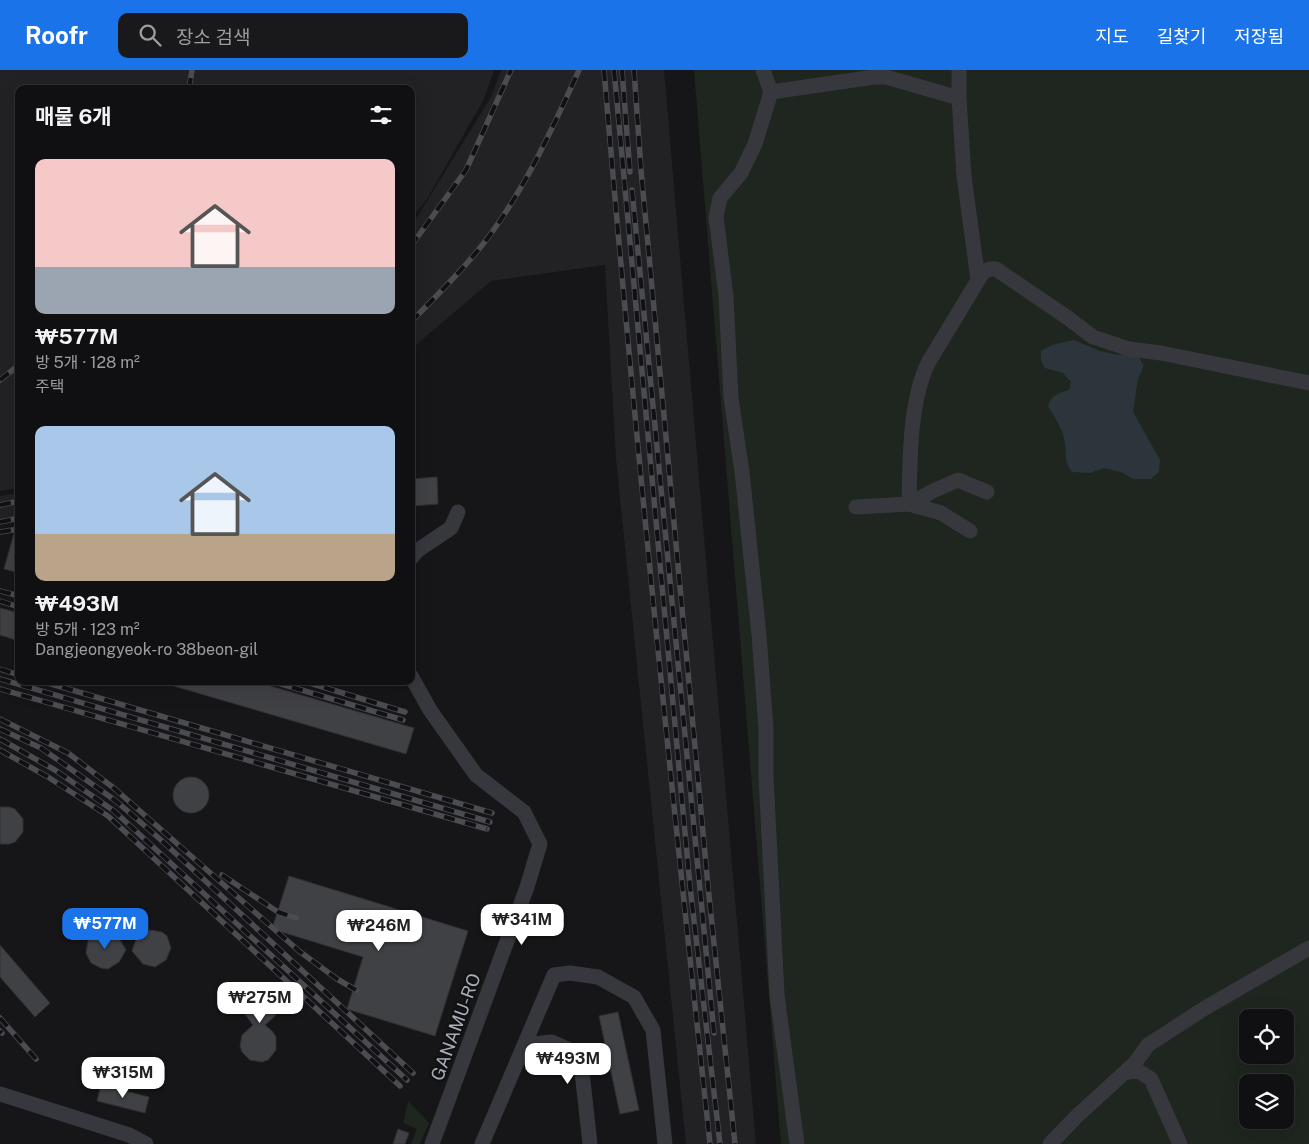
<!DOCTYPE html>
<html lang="ko">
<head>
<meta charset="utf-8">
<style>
  body { margin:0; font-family:"Public Sans","Noto Sans KR",sans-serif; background:#19191b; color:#f1f3f6; height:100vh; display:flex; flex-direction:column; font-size:19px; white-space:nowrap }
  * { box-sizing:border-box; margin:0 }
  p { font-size:16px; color:#9c9d9f }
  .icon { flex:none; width:28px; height:28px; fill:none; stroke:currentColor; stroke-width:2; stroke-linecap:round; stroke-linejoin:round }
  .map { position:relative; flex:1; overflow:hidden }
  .sheet { position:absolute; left:15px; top:15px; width:400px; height:600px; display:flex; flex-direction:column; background:#101012; border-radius:10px; box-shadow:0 5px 20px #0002,0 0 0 1px #303032 }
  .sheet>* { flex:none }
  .buttons { position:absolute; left:1239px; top:939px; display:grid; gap:10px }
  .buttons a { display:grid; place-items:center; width:55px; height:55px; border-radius:10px; background:#101012; box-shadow:0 5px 20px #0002,0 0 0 1px #303032; font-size:25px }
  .price { position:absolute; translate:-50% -42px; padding:0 11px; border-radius:10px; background:#fff; color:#222; font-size:16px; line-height:32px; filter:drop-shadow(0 1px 2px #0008) }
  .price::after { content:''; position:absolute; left:50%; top:30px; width:15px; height:11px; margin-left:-8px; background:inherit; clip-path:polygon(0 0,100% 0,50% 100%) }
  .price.current { background:#1a73e8; color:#fff }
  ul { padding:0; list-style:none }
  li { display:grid; align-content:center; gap:10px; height:265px; padding:0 20px }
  li span { display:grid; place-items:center; height:155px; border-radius:10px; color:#555 }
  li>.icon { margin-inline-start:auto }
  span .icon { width:90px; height:90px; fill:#fffc; stroke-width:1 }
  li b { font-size:21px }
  h2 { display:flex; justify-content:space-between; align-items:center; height:60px; padding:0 20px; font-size:21px }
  header { display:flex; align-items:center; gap:30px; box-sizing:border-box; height:70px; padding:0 25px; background:#1a73e8; color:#fff }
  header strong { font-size:24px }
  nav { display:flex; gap:28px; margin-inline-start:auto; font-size:18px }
  .search { width:350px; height:45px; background:#19191b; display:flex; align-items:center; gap:12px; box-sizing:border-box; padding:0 18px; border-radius:10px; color:#9c9d9f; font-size:19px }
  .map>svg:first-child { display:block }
  .built { fill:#222225 }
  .green { fill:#1e261f; fill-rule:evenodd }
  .water { fill:#2c353c }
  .building { fill:#404145; stroke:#303034 }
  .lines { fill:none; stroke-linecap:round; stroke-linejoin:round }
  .minor { stroke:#37383d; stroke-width:15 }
  .rail-casing { stroke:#4a4c52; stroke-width:5.5 }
  .rail { stroke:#111113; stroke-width:4; stroke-dasharray:11; stroke-linecap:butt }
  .labels { text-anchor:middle; stroke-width:4.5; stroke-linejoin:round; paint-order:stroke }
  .street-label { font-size:18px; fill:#a8adb8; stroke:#111113 }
</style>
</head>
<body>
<header>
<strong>Roofr</strong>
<div class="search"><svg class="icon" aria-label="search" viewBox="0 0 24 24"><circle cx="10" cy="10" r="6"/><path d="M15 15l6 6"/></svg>장소 검색</div>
<nav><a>지도</a><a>길찾기</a><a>저장됨</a></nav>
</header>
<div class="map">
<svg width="1309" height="1074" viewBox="0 0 1309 1074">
  <rect width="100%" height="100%" fill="#161618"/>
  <path class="built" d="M0,0H494L484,29L427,129L411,149V19H19V418L0,421Z
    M501,0H664L756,1074H686L616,389L605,195L491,211L411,279V157L491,27Z
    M19,423V450L0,453V426Z"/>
  <path class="green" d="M694,0H1309V1074H781ZM1248,948H1285V985H1248ZM1248,1012H1285V1050H1248Z
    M408,1031L429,1053L420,1074H411L417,1059L403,1053Z"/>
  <path class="water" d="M1074,270L1100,281L1119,285H1137L1144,295L1138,309L1133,342L1160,390L1159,402L1151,409H1133L1121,402L1104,398L1090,403L1072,402C1062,389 1068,381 1064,368C1061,356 1054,346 1048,336C1051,325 1059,323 1069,320L1071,312L1063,303L1045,298L1041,291V281L1052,275Z"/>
  <path class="building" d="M437,407L438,434L411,436V409Z
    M16,456L19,457V503L4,499Z
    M0,538L19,543V571L0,565Z
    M167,611H253L414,658L406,684L167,614Z
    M173 725a18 18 0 1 1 36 0a18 18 0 1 1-36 0Z
    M0,737H9L15,739L23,749V762L15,772L9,774H0Z
    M289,806L468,861L435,966L347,939L363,887L272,859Z
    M150,860L162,862L167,866L171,878L166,890L155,897L143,894L132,881L136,869L139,865Z
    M102,862L114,864L119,868L126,880L119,892L108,899L101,898L91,893L86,883L88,871L92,867Z
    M0,875L50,933L35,947L0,907Z
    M258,916L270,918L275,923L280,935L275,946L265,955L273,962L276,967V980L268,990L262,992L250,990L242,982L240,976L242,965L253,955L242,940L243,931L248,921Z
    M618,942L639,1040L620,1044L599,946Z
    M101,1015L149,1027L145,1043L97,1031Z
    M398,1059L409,1063L405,1074H393Z"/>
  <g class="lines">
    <path class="minor" d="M763,0L771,22L755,74L741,103L720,128L716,147L726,226L731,328L742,402L759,565L766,659V706L777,925L797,1074
      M771,22L874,7H886L959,28L964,106L978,210
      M959,28V0
      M856,437L909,434L933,421L958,410L987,422
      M970,461L941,443L909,434C910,390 909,334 928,293L983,202L990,199H996L1068,248L1093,267L1129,279L1161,283L1309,313
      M411,488L418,480L451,458L458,442
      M411,606L430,640L476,705L524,742L540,774L527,817L432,1074
      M524,975L552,972L572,981L581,993L590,1074
      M1125,1003L1137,1000L1151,1009L1180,1074
      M0,1024L129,1065L146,1074
      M482,1074L554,905L570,903L598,907L634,927L653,960L665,1074
      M1050,1074L1077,1046L1135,993L1148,975L1205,938L1309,878"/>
    <g class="rail-casing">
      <path id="rail" d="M604,0C634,359 671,716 710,1074
        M614,0L690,816L720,1074
        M622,0L630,102
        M634,0L641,100L708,816L735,1074
        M189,19L192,0
        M632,120L714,963
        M411,176L466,100L511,0
        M411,252C432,230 454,209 474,185C518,134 551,62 579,0
        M0,310L19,295
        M0,435L19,431
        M0,452L19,448
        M0,462L19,459
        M0,521L19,526
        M0,531L19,537
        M0,599L19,605
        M0,609L490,752
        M41,611L492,743
        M271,611L403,650
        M303,611L405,642
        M0,619L487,759
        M0,649L68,683L115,719L299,881L337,909L356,920
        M0,659L41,678L116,731L161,770L413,1003
        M0,669L55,700L114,741L407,1010
        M0,680L48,707L108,746L400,1016
        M222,805L278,842L296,848
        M0,948L36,989
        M0,961L2,963"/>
    </g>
    <use href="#rail" class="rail"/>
  </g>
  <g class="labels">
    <g class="street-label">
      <text transform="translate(456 957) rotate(-70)" y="6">GANAMU-RO</text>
    </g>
  </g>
</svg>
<div class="buttons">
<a><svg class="icon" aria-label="locate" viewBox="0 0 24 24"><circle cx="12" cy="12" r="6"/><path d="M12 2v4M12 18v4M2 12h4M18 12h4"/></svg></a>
<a><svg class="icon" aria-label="layers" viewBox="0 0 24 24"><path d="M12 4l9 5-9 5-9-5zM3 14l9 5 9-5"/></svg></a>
</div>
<b class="price" style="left:522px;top:876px">₩341M</b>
<b class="price current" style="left:105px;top:880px">₩577M</b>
<b class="price" style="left:379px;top:882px">₩246M</b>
<b class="price" style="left:260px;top:954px">₩275M</b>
<b class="price" style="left:568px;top:1015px">₩493M</b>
<b class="price" style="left:123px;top:1029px">₩315M</b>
<section class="sheet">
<h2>매물 6개<svg class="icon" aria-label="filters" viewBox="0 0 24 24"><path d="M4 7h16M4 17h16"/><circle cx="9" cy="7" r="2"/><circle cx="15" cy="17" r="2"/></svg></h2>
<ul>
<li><span style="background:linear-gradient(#f6c9c9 70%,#9aa5b1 0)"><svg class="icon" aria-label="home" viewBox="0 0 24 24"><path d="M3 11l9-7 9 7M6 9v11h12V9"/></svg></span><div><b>₩577M</b><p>방 5개 · 128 m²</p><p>주택</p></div></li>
<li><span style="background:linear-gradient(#a9c7e8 70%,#b9a48a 0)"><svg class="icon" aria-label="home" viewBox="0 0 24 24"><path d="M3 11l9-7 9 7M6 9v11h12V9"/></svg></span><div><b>₩493M</b><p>방 5개 · 123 m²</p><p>Dangjeongyeok-ro 38beon-gil</p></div></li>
</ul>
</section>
</div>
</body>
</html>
